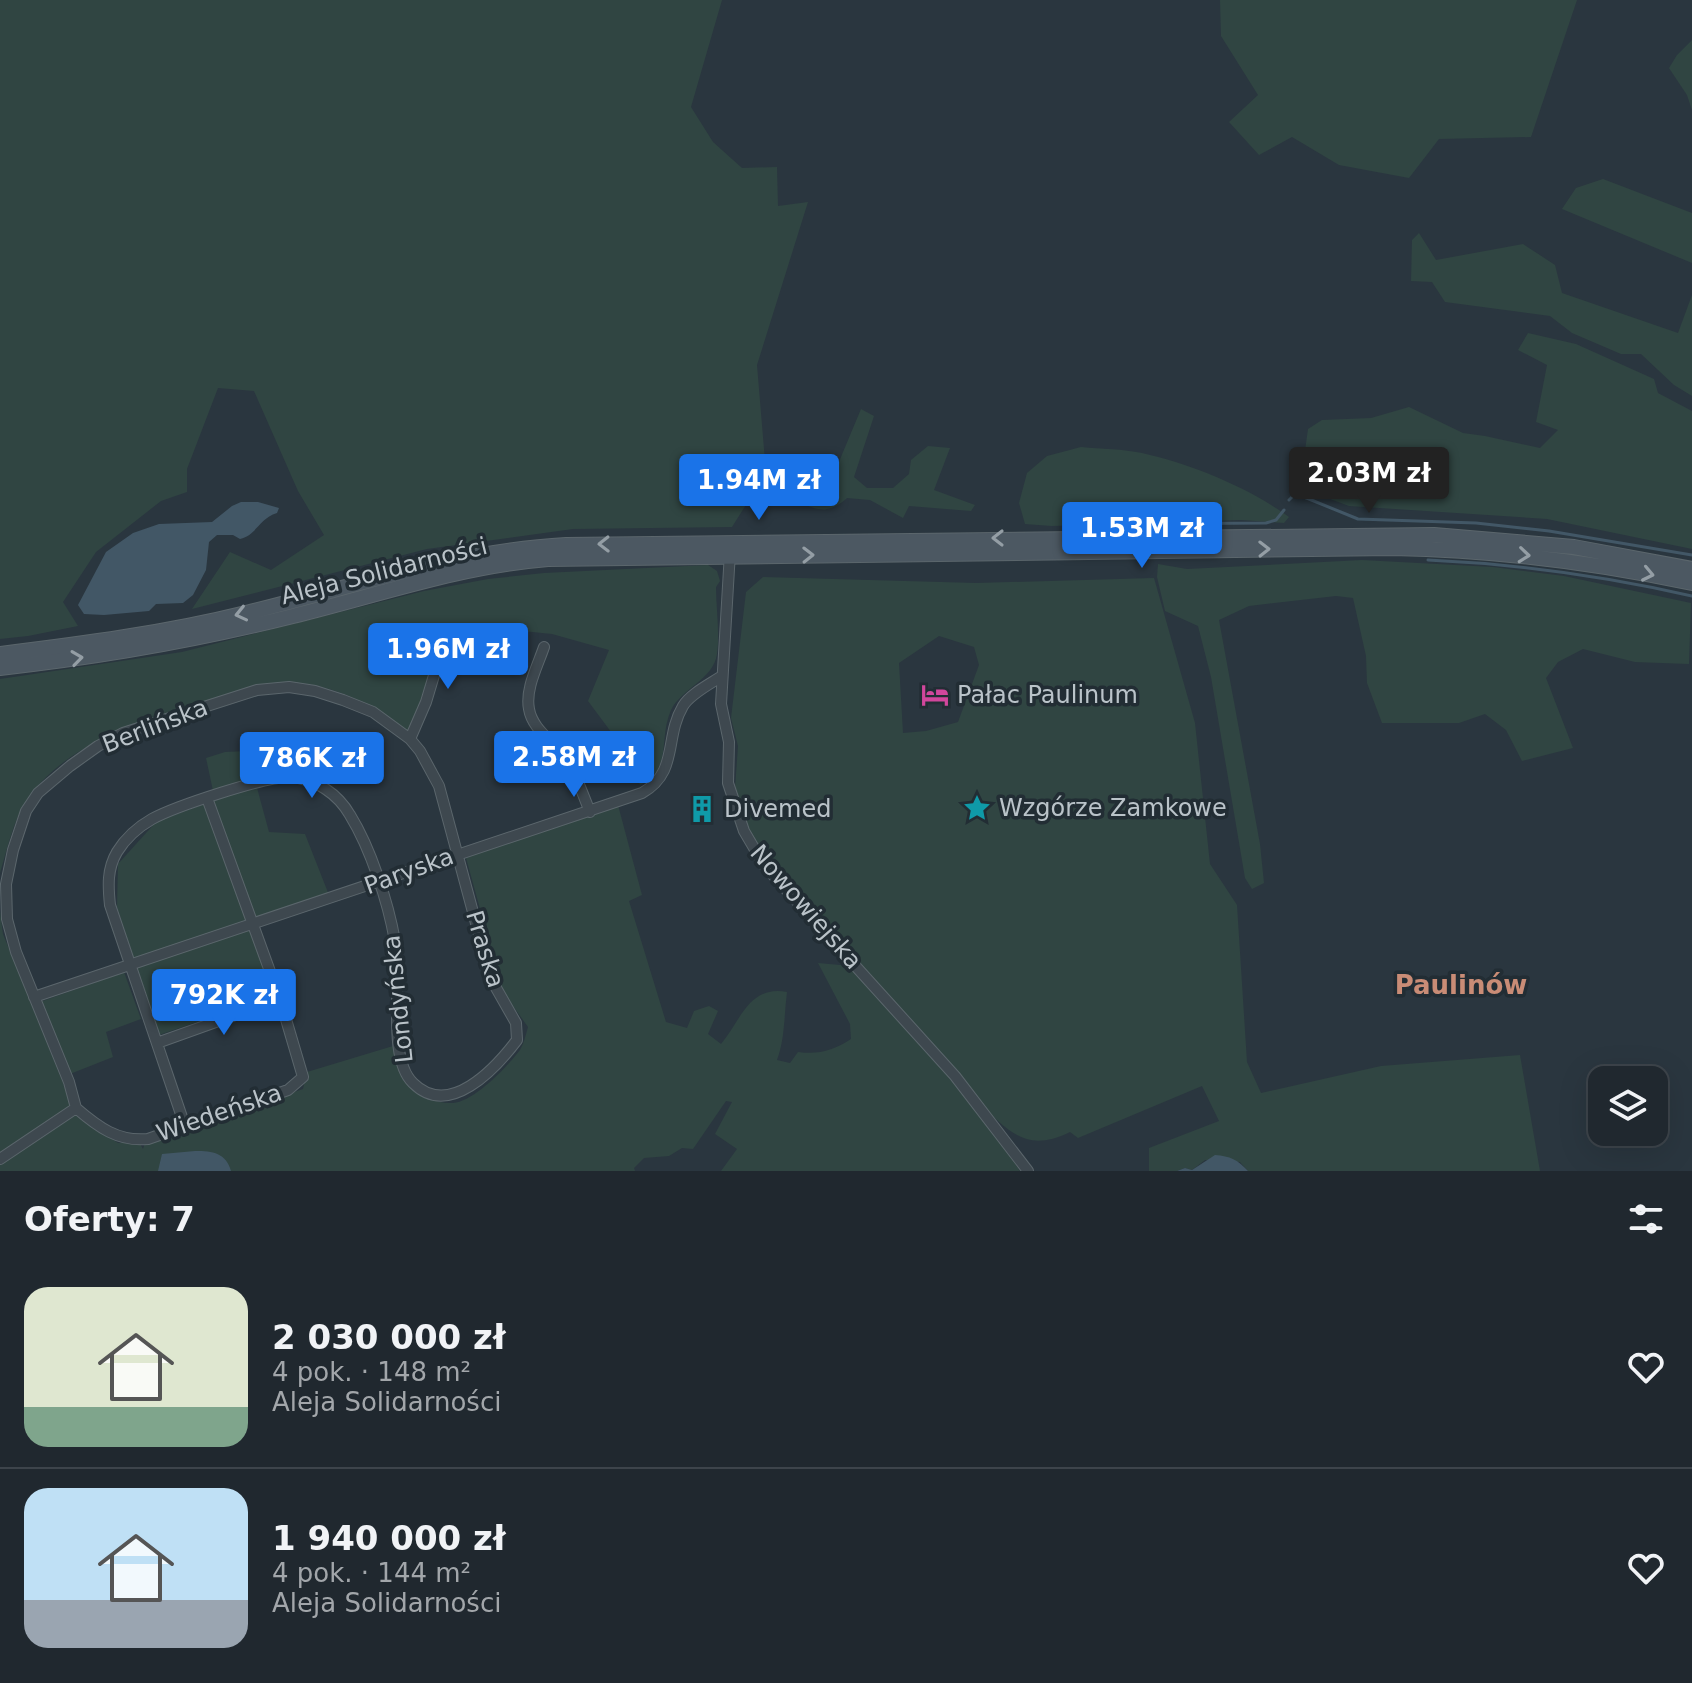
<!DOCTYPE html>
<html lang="pl">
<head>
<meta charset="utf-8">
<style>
  body { margin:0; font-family:"DejaVu Sans",sans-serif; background:#2d343b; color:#f1f3f6; height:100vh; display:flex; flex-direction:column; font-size:30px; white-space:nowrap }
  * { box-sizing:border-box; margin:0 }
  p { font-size:26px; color:#a2a6aa }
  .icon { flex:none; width:44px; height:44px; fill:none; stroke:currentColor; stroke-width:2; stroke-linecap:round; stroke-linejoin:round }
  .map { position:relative; height:1171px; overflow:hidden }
  .details { display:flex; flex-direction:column; background:#20282f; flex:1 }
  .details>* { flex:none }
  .controls { position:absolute; left:1588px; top:1066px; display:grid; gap:16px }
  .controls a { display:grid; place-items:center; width:80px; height:80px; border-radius:16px; background:#20282f; box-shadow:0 8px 32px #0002,0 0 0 2px #3d444b; font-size:40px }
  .price { position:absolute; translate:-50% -68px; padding:0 18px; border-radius:8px; background:#1a73e8; color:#fff; font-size:26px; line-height:52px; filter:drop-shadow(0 2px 4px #0008) }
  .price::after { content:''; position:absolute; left:50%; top:48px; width:24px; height:18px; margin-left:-12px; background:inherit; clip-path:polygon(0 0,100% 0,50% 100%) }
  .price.on { background:#222; color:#fff }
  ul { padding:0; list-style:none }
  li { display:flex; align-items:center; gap:24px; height:200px; padding:0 24px }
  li+li { border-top:2px solid #3d444b }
  li span { display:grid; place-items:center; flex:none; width:224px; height:160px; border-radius:24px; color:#555 }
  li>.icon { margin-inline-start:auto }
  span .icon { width:96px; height:96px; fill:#fffc; stroke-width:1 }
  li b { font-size:34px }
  h2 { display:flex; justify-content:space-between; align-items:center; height:96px; padding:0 24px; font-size:34px }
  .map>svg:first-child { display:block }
  .green { fill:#304542; fill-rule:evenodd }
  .water { fill:#425766 }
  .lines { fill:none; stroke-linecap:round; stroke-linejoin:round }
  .stream { stroke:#425766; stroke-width:3 }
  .street-casing { stroke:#5b666c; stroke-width:12 }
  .secondary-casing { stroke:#5b666c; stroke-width:16 }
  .street { stroke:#3e484f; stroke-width:10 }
  .secondary { stroke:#4c5862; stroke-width:14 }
  .oneway { stroke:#949ea5 }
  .labels { text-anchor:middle; stroke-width:7; stroke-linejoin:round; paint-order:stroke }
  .street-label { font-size:24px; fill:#bac3c9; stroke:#222d34 }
  .poi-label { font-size:24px; fill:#bac3c9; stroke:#222d34; text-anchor:start }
  .neighbourhood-label { font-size:26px; font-weight:bold; fill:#c98c76; stroke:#222d34 }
</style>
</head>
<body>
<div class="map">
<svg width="1692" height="1171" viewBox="0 0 1692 1171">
  <rect width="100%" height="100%" fill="#2a363f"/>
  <path class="green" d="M0,0H722L691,107L713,142L742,168L777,167L778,206L808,202L757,365L766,473L732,527L573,529L427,549L192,609L230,552L271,570L324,535L298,491L254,391L218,388L187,469V492L161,501L96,552L63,602L78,626L28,636L0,639Z
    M1220,0H1577L1531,137L1439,139L1409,178L1339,165L1292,137L1259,155L1229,122L1258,95L1221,36Z
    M1692,40V110L1687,95L1669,68L1677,55Z
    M1603,179L1692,213V263L1562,209L1576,188Z
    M1419,233L1436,260L1523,244L1555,265L1562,293L1678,333L1692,295V396L1674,385L1641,354H1621L1572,333L1550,316L1445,302L1432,282L1411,281L1412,240Z
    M1528,333L1576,344L1654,379L1658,393L1692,411V549L1547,519L1349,506L1306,490L1303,465L1308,429L1322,420L1371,418L1409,407L1463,433L1485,436L1540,448L1558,430L1536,422L1547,365L1518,350Z
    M861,409L874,416L854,477L867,488H893L909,474L911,460L928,446L950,448L934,490L975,505L971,511L909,506L903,518L870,500L847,498C824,519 811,507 786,495L798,465L833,476Z
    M1081,447C1101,449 1123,449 1142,453C1191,464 1250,488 1289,517L1284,523L1241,520L1052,526L1025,524L1019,503L1027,473L1047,456Z
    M1362,560L1493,567L1564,576L1691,603L1689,664L1635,662L1583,649L1558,662L1546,678L1573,748L1522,761L1506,730L1485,714L1459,723H1382L1367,683L1366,656L1353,598L1336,596L1249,606L1219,620L1260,844L1264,883L1252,889L1245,878L1211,677L1198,626L1165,611L1157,577L1158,564L1187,569Z
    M708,565L717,571L720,581L716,587C716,608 720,633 717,654C713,680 682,688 671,710C658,739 673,769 640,785L620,744L588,701L609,650L552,634L447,623L410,732C379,710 346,690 307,684C276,680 247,690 217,698C154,716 73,739 31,794C14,816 8,847 0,873V679L182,652L424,591L488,579L544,573Z
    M763,577L976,583L1154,578L1195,723L1210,864L1237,905L1247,1062L1261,1093L1381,1066L1520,1055L1540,1171H1248L1240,1162L1205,1160L1192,1170L1185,1168L1177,1171H1149V1148L1219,1121L1202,1086L1078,1138L1070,1132C1025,1154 1010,1131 977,1102L766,862L755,845L735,789L738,746L731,718L746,592ZM939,636L974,647L979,665L958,722L926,731L903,733L899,663Z
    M247,751L269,832L305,834L329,895L247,921L273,996L159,1035L117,907L118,864L156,822L215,800L206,758L225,752Z
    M618,805L642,895L629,901L666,1022L687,1028L694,1011L709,1006L718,1011L708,1034L721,1044C741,1020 749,985 787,992C784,1015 785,1039 777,1060L790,1063L798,1052C819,1055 834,1050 851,1039L850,1024L818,963L851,966L946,1074L1002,1143L1020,1171H721L737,1149L715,1134L732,1102L726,1101L693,1149L682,1148L669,1156L644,1158L634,1168L635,1171H0V911L3,934L76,1115L118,1143L139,1142L143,1149L145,1143L303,1089L307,1072L393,1046C398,1078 418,1104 453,1103C474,1102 508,1066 520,1050C524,1043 526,1034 528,1027L503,992L466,858Z
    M124,972L141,1019L106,1032L113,1057L70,1074L40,1002Z"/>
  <path class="water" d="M241,502H258L279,508L277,513C258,519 257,535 240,539L233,535H217L209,542L206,570L193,595L183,603L156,604L149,611L104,615L84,614L78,605L106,552L133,533L159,524L212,522L232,506Z
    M195,1151C213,1151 226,1153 231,1171H158L162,1154Z
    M1215,1155C1230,1156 1238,1160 1248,1171H1177L1185,1168L1192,1170Z"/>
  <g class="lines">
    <path class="stream" d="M1289,500L1293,496L1304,497L1358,519L1476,523L1549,531L1692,555
      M1106,519L1125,524L1266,523L1276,520L1284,510
      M1428,560C1518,564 1604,576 1692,596"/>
    <g class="street-casing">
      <path id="street" d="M730,552L721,704L729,742L728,783L744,831L764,865L955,1076L1028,1171
        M544,647C538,665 525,689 529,709C532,728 551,740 562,754C575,771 582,792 590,812
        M410,739L426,702L448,629
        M34,997L642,793C679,772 664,738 683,706C690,694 710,684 722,676
        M157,1043L280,999
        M76,1108L69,1082L16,952L7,919L6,884L13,850L26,811L38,793L70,766L98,746L123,733L257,690L289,687L315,691L343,700L373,712L410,739L420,751L439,786L491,979L516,1023L517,1040C495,1069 449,1119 413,1083C386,1057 403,979 395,941C388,902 371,849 350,815C338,794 316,779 291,777C268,775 174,807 152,819C138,827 125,839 117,852C107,869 108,886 110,905L185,1126
        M76,1108C98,1127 118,1142 148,1139L288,1090L303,1077L280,999L207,798
        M0,1159L76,1108"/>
    </g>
    <g class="secondary-casing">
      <path id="secondary" d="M0,654C82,644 165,633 246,613C353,587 455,551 566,545L1434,535L1574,547L1692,569
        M0,668C99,657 197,640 293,616C379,595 460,566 548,559L1393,548C1494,550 1593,562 1692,583"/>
    </g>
    <use href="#street" class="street"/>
    <use href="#secondary" class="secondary"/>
  </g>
  <defs><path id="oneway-chevron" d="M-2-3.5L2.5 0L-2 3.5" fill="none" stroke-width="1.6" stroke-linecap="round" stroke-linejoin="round" transform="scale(2)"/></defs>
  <g class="oneway">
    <use href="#oneway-chevron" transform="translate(998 538) rotate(180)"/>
    <use href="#oneway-chevron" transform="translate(604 544) rotate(179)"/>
    <use href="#oneway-chevron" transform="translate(1264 549) rotate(-1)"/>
    <use href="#oneway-chevron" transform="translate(808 555) rotate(-1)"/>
    <use href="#oneway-chevron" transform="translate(1524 555) rotate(6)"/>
    <use href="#oneway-chevron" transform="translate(1648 574) rotate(12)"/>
    <use href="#oneway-chevron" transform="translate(241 614) rotate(167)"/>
    <use href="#oneway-chevron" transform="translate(77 658) rotate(-8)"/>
  </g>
  <defs>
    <g id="hotel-bare" transform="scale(2.16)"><path d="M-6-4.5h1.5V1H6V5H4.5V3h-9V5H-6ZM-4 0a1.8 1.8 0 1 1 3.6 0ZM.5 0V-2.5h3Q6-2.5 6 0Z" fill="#d1479c" stroke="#222d34" stroke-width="2.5" paint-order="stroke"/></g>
    <g id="sight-bare" transform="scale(2.16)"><path d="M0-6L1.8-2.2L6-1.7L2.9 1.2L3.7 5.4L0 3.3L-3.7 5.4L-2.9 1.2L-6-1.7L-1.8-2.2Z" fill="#0f9aa8" stroke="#222d34" stroke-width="2.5" paint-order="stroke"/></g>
    <g id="building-bare" transform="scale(2.16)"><path d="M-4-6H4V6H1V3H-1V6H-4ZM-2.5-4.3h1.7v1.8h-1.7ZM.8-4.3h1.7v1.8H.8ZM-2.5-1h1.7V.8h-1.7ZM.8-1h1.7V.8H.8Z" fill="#0f9aa8" stroke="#222d34" stroke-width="2.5" paint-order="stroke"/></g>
  </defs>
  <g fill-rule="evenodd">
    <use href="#hotel-bare" x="935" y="695"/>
    <use href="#sight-bare" x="977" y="808"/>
    <use href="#building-bare" x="702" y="809"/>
  </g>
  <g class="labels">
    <g class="street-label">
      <text transform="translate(384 571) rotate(-14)" y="8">Aleja Solidarności</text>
      <text transform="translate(155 726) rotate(-21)" y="8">Berlińska</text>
      <text transform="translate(409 871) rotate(-20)" y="8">Paryska</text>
      <text transform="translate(806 907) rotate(49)" y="8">Nowowiejska</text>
      <text transform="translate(485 949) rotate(73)" y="8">Praska</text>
      <text transform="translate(398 999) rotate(-96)" y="8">Londyńska</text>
      <text transform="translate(219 1113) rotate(-19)" y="8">Wiedeńska</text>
    </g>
    <g class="poi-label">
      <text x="957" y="703">Pałac Paulinum</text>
      <text x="999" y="816">Wzgórze Zamkowe</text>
      <text x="724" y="817">Divemed</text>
    </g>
    <g class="neighbourhood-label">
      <text x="1461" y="994">Paulinów</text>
    </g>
  </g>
</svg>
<div class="controls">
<a><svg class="icon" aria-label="layers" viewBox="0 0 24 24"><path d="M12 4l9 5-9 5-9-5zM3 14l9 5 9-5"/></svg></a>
</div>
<b class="price on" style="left:1369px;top:515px">2.03M zł</b>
<b class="price" style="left:759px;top:522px">1.94M zł</b>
<b class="price" style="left:1142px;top:570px">1.53M zł</b>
<b class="price" style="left:448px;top:691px">1.96M zł</b>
<b class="price" style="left:574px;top:799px">2.58M zł</b>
<b class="price" style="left:312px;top:800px">786K zł</b>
<b class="price" style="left:224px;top:1037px">792K zł</b>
</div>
<section class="details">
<h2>Oferty: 7<svg class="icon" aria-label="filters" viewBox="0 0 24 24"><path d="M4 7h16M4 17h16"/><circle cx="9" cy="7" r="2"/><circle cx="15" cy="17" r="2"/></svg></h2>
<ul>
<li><span style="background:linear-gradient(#dfe7d0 75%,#7fa58c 0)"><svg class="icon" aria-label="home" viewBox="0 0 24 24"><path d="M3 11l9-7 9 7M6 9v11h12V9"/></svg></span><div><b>2 030 000 zł</b><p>4 pok. · 148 m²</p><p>Aleja Solidarności</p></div><svg class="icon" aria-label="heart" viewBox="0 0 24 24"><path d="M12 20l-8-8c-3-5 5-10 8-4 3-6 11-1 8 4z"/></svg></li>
<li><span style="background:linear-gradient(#bfe0f5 70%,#9aa5b1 0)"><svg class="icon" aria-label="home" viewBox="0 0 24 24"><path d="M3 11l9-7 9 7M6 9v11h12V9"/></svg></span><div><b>1 940 000 zł</b><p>4 pok. · 144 m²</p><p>Aleja Solidarności</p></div><svg class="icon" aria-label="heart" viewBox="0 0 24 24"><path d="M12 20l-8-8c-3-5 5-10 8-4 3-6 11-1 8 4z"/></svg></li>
</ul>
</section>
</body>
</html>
